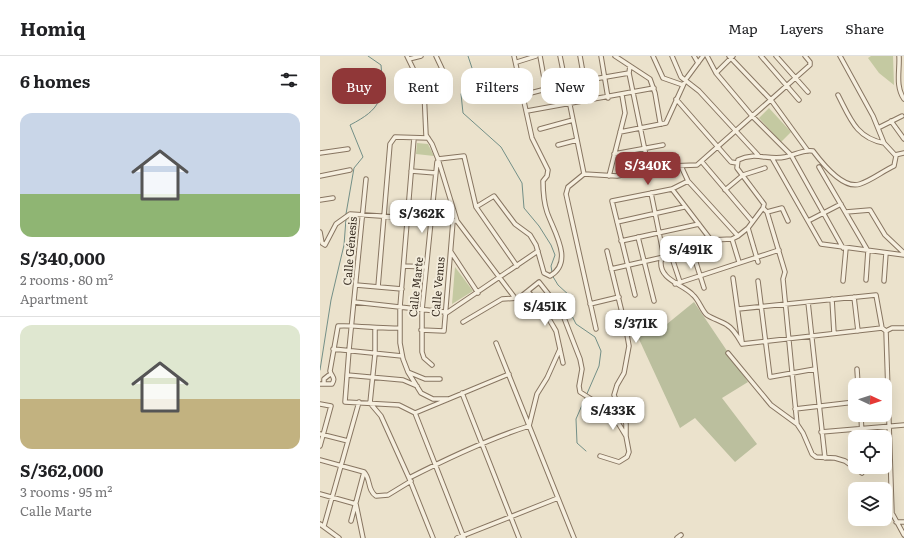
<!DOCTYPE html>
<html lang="en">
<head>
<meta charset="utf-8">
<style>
  body { margin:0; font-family:Literata,serif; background:#f6f6f6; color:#202124; height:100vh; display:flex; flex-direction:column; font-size:15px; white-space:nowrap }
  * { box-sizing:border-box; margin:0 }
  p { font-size:13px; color:#757577 }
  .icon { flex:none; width:22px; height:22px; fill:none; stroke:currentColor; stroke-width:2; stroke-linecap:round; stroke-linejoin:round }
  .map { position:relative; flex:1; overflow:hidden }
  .sheet { display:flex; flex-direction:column; background:#fff; width:320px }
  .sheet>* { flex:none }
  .guide { position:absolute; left:12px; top:12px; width:380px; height:36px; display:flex; gap:8px }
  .needle { width:26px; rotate:93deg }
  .fabs { position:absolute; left:528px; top:322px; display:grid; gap:8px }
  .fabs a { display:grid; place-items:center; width:44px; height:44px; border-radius:8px; background:#fff; box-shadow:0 4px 16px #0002; font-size:20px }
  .price { position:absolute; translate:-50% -34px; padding:0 9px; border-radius:8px; background:#fff; color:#222; font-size:13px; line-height:26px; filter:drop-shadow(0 1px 2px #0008) }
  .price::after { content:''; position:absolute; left:50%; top:24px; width:12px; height:9px; margin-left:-6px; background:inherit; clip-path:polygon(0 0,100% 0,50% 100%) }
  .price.current { background:#903738; color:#fff }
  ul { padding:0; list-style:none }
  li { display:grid; align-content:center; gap:8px; height:212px; padding:0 20px }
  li+li { border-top:1px solid #e0e0e0 }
  li span { display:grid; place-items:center; height:124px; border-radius:12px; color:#555 }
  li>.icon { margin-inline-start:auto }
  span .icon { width:72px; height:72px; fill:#fffc; stroke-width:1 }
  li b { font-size:17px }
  h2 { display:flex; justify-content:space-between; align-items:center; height:48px; padding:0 20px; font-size:17px }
  .chip { padding:0 14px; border-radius:12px; background:#fff; box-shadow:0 4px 16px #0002; font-size:14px; line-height:36px }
  .chip.current { background:#903738; color:#fff }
  header { display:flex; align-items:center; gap:24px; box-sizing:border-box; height:56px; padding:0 20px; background:#fff; border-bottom:1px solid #e0e0e0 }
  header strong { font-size:19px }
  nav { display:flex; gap:22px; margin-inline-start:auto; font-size:14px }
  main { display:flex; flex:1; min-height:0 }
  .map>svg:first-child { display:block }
  .green { fill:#c4c9a1 }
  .cemetery { fill:#bbbf9e }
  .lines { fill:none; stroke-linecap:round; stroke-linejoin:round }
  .stream { stroke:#738f87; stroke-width:1 }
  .minor-casing { stroke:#877561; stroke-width:5.5 }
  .minor { stroke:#f6efdf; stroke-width:3.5 }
  .labels { text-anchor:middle; stroke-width:4; stroke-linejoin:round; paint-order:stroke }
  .street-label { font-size:11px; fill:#392e23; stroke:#f3ecdb }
</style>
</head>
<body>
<header>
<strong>Homiq</strong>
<nav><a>Map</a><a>Layers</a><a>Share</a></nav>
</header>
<main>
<section class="sheet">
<h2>6 homes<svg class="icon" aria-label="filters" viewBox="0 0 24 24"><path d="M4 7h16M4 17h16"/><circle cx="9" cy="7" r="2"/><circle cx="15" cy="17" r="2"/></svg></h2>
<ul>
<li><span style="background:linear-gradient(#c9d6e8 65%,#8fb573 0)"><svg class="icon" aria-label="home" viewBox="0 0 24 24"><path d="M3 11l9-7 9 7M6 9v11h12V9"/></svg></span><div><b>S/340,000</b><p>2 rooms · 80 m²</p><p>Apartment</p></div></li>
<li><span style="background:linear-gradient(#dfe7d0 60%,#c2b280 0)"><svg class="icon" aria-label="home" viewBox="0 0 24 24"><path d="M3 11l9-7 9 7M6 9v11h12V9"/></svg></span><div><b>S/362,000</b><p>3 rooms · 95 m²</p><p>Calle Marte</p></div></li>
</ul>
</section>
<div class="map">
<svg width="584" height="482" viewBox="0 0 584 482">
  <rect width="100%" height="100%" fill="#ebe2cc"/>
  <path class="green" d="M551,0H573L574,29L559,17L548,2Z
    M449,52L471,76L461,86L439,62Z
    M97,87L108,88L114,100L96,98Z
    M135,211L153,235L132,248Z"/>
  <path class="cemetery" d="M374,246L428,326L402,342L437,388L415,406L375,362L360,372L318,281L347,268Z"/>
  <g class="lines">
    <path class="stream" d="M148,0L154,18L141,38L143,57L181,91L202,127L204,152L219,170L231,189L235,199L231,210L232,216
      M26,158L34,112L43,101L30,69C61,53 64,43 61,9L48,0
      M232,219L238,229L250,240L253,246L252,260L256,268L275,281L281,295L279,310L256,363L257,387L266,395
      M0,314L11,244L24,189L26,163"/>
    <g class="minor-casing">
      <path id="minor" d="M87,0L104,35L106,79L112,88L118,103L137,165L195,242
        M220,0L226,33
        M240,0L264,118
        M260,0L268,45
        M281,0L288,42
        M295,0L330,23L335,37L340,66L342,68
        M333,0L343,22L363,29
        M352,0L361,21L379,35L438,99
        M374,0L378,7
        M387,0L396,17L433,61L471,99L523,192
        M409,0L451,44L488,95
        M441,0L479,44
        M456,0L488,36
        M579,0C580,14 575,30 584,43
        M89,3L101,0
        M197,6L216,0
        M310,10L309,17L329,114
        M396,17L413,0
        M100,25L124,17L116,0
        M203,39L245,28L309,17
        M518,39C530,62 536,82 564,87
        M356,43L411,106L417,107
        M207,55L334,32
        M571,65L584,83
        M558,72L582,60
        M220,73L253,64
        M300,76L346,67L366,23L383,0
        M94,82L80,251V287L83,303L88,316L101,337L113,343H128
        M238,89L257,84
        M0,97L28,93
        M294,98L343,89
        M575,99L584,97
        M452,102L501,188L584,199
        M118,103L144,100L156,151L197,210
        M382,106L432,165
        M361,110L368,125L418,180
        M499,111L548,195L546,224
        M91,115L116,117
        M0,120L30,114
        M289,120L305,57L302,39
        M46,123L29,294L25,346L79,349L95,357L144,482
        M352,133L391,184
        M405,134L423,119L445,112
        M0,144L13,142
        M156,151L174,140L195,168L210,179L216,189L224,217L230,220C255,206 233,174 227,156C224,147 223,134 223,125L227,120L228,114L212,82L194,0
        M443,152L447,156L465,216L463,223L477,368
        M447,156L462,152L468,165
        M526,156L550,154L565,179L584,197
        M488,165L521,148
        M297,166L364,151
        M428,172L438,206
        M0,176L2,187L5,189L16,168L30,158L137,165
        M318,181L334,245
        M412,183L419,206
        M301,185L379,168
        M371,191L384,232
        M287,195L306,273L309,290L304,317L297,329L294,339L306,368V380
        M131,196L158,237
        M351,199L360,226
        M84,210L106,211
        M291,213L344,201L331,137
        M413,222L422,286
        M438,225L450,321L495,313
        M523,225L526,192
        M564,225L566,197
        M355,228L459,194
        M36,229L82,233
        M58,231L70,88L75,81L108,82
        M208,235L229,263L236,275L243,307
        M315,239L292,145L352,133L368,125
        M534,241L538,275
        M512,243L514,277
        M34,246L125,256
        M488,246L505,402
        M270,248L299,241
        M418,253L556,239L562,272L566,275L572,457L584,479
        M125,258L218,195
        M143,266L182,243L199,242L219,226L241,254L260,303L262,313L259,330L260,336L290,355L294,360L306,380L309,396L307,401L299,406L280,400
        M55,273V298L50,347L61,360L89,422L113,482
        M276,273L246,138L248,131L264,118L297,120L350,110L377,109L490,9V6L485,0
        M101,274L124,275L133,165
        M566,275L572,272H584
        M176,287L254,482
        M422,288C418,281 414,273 407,269C401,265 393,263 387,259C382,255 379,244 373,239C363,228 339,224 341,205L344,201L391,184L412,183L418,180L428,172L443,152L444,148L417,112L418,104C436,95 448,105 465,101C475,99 484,93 493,95C502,107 523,134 540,128C552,124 563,115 574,110L576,100L564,87L553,60L520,0
        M422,288L562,272
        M13,293L82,300
        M408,297L451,349L477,368L483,377L492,398L496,401L515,402L525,405L542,417
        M112,309L104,302L102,296V254L117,106
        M537,313L538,329
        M88,316L105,323H120
        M27,319L83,324L97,330
        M0,328H12C16,322 12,321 10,315L18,270C39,269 59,273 80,272
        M4,328V323L9,319
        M142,337L199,482
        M0,348L11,350L0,390
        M475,353L535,346
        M95,357L189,318
        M541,359L542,381
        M501,376L584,369
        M0,378L28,385
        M0,404L44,416C51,423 47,434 56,440L68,439L91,425
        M89,422C128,402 168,383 209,370L217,338L227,322L240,293
        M0,438L36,448L43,482
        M31,465L44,416
        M576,466H584
        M0,468L19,482
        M4,470L39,346
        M137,482L238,442
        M357,482L361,479"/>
    </g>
    <use href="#minor" class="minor"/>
  </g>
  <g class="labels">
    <g class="street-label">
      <text transform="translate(30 195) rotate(-85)" y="4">Calle Génesis</text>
      <text transform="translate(96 231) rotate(-84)" y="4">Calle Marte</text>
      <text transform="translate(118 231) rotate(-85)" y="4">Calle Venus</text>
    </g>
  </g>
</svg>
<div class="fabs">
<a><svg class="needle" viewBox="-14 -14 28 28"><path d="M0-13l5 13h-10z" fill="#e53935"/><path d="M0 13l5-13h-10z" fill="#757577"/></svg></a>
<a><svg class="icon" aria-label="locate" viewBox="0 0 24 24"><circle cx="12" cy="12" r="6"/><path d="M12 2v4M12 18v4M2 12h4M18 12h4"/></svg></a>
<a><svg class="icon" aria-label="layers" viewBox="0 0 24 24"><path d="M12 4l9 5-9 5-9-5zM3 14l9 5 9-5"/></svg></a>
</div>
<b class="price current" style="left:328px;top:130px">S/340K</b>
<b class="price" style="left:102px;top:178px">S/362K</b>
<b class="price" style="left:371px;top:214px">S/491K</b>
<b class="price" style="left:225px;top:271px">S/451K</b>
<b class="price" style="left:316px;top:288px">S/371K</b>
<b class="price" style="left:293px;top:375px">S/433K</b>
<div class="guide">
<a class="chip current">Buy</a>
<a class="chip">Rent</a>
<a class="chip">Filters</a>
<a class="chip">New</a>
</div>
</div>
</main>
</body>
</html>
